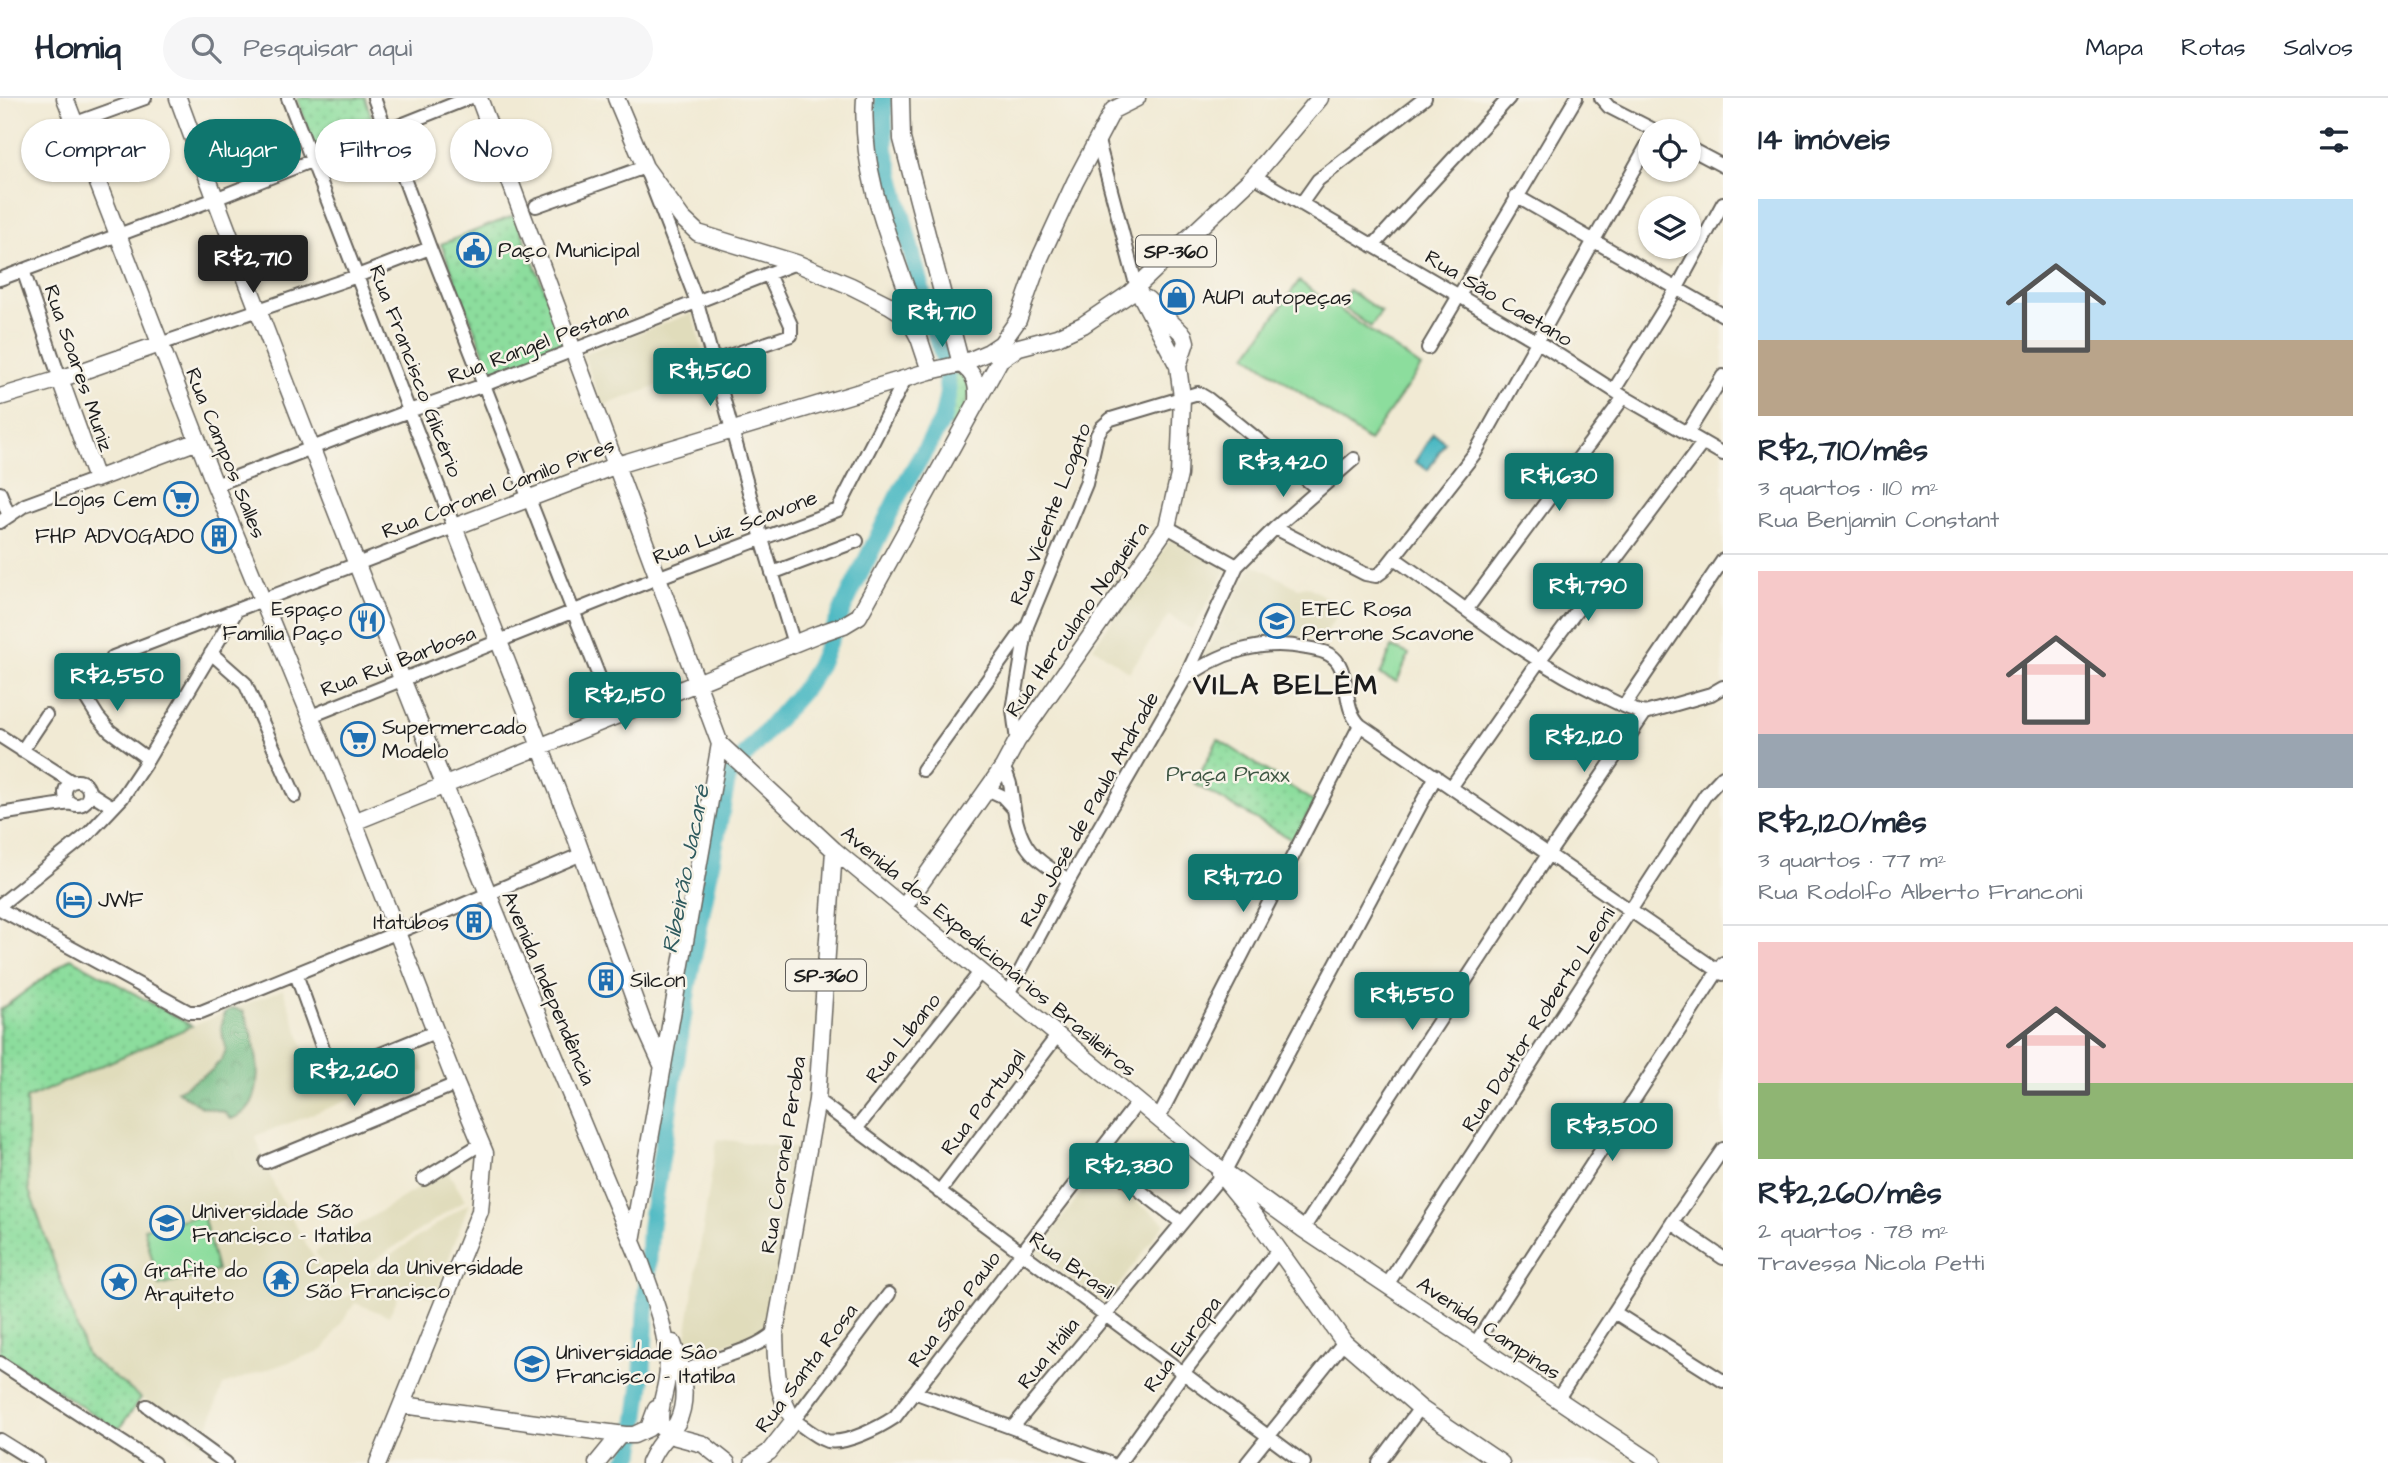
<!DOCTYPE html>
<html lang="pt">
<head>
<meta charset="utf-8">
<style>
  body { margin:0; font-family:"Architects Daughter",sans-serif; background:#f6f6f7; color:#1f2937; height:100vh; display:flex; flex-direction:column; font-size:26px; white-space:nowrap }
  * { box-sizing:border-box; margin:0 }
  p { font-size:23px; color:#747a83 }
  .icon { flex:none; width:38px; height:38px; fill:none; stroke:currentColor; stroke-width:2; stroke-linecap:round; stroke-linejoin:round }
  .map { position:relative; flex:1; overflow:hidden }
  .sheet { display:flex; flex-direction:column; background:#fff; width:665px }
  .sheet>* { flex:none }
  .banner { position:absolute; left:21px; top:21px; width:665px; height:63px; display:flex; gap:14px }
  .controls { position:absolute; left:1638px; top:21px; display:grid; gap:14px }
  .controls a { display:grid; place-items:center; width:63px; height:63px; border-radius:50%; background:#fff; box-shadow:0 2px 5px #0004; font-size:35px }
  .price { position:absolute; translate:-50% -60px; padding:0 16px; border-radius:7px; background:#0f766e; color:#fff; font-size:23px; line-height:46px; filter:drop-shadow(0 2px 4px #0008) }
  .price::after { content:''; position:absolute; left:50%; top:42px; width:21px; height:16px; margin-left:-10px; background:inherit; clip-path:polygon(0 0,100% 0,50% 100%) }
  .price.selected { background:#222; color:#fff }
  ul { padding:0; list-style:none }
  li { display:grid; align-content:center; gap:14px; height:371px; padding:0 35px }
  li+li { border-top:2px solid #e0e1e3 }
  li span { display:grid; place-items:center; height:217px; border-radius:0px; color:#555 }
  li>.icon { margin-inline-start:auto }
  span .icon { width:126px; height:126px; fill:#fffc; stroke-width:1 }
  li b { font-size:30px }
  h2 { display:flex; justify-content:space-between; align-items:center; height:84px; padding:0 35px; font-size:30px }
  .chip { padding:0 24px; border-radius:32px; background:#fff; box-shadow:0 2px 5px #0004; font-size:24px; line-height:63px }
  .chip.selected { background:#0f766e; color:#fff }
  header { display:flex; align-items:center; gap:42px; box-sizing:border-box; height:98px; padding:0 35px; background:#fff; border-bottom:2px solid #e0e1e3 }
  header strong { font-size:33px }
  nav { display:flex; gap:38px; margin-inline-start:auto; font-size:24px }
  .search { width:490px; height:63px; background:#f6f6f7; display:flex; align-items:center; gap:18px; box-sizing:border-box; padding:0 24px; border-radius:38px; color:#747a83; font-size:26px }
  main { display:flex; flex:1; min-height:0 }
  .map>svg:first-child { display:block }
  .built { fill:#e0dcbb }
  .forest { fill:url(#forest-crowns); stroke:#466c50; stroke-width:2 }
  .park { fill:url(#park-dots); stroke:#547c5c; stroke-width:2 }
  .garden { fill:#8cdd9d; stroke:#547c5c; stroke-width:2 }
  .water { fill:#49b8c2; stroke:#326a6f; stroke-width:2 }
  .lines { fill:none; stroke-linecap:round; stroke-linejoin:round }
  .river { stroke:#49b8c2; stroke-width:18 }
  .minor-casing { stroke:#67645c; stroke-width:16 }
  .major-casing { stroke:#67645c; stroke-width:19 }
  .minor { stroke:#fff; stroke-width:12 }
  .major { stroke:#fff; stroke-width:16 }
  .labels { text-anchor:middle; stroke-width:5; stroke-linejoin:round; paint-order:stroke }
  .shield { fill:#f7f3e8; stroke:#5e5c59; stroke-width:2 }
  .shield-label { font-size:19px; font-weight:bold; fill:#1c1c1c }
  .poi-label { font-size:21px; fill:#1c1c1c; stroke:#f7f3e8; text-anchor:start }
  .street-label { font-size:21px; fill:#1c1c1c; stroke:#f7f3e8 }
  .park-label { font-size:21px; fill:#3e5643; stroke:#f7f3e8 }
  .water-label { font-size:23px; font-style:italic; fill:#2e5a5e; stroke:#f7f3e8 }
  .district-label { font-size:28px; font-weight:bold; letter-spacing:2px; fill:#1c1c1c; stroke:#f7f3e8 }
</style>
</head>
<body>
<header>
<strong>Homiq</strong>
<div class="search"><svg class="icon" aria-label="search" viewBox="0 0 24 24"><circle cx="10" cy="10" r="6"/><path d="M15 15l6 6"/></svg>Pesquisar aqui</div>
<nav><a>Mapa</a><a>Rotas</a><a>Salvos</a></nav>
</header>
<main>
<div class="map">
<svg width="1723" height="1365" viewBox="0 0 1723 1365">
  <defs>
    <pattern id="forest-crowns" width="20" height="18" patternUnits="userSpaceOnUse" patternTransform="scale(1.75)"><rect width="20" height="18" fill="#71bc84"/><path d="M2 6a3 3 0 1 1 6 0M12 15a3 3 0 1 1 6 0" fill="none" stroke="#5c986b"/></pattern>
    <pattern id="park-dots" width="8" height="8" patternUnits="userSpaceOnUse" patternTransform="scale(1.75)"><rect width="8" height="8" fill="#8cdd9d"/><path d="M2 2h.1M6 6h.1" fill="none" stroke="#78bd87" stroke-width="1.8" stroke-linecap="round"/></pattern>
  </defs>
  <rect width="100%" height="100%" fill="#f7f3e8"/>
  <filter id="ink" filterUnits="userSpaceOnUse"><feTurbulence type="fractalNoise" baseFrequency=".0143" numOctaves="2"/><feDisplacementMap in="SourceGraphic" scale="14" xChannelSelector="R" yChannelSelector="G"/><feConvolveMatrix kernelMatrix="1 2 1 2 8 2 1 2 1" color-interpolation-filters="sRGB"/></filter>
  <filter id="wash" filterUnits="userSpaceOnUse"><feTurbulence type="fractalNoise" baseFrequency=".00686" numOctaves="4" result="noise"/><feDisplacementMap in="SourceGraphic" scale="28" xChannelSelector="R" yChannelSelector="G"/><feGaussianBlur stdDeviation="1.57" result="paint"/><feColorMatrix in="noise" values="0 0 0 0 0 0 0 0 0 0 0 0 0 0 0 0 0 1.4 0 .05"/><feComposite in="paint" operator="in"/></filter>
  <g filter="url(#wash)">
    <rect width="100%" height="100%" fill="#f1ead4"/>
    <path class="built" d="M692,215L708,270L602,308L583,256Z
      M1172,440L1227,471L1192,532L1169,517L1129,574L1093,549Z
      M1253,466L1298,490L1307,488L1342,509L1320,544L1304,538L1276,537L1233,547L1201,562Z
      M283,891L317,987L416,950L425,973L255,1038L275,1090L310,1153L343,1201L369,1184L370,1171L469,1105L434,1201L403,1188L389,1218L355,1205L323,1252L223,1287L202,1347L87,1258L29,1092L26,1001L192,928Z
      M717,1041L801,1051L767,1233L697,1254L685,1245Z
      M447,1072L465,1102L364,1169L365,1180L342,1194L315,1154Z
      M1097,1074L1165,1125L1105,1206L1036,1155Z"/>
    <path class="forest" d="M233,910L243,913C256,941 273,1009 231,1021L224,1014L200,1008L177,993L211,973L222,961L226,952L221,931L224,915Z"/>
    <path class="park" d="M297,0H365L376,32L316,54Z
      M515,117L567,249L493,278L441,146Z
      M961,275C978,295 964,309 955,329L948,327L953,296L951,279Z
      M1218,641L1314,704L1294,743L1195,686Z
      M71,860L192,928L26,1001L29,1092L87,1258L141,1300L118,1332L0,1256V912Z"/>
    <path class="garden" d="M1299,183L1421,269L1369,343L1247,257Z
      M1349,192L1381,214L1371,229L1340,207Z
      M1392,549L1409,556L1397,584L1380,577Z
      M203,1117L217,1173L159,1188L144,1130Z"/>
    <path class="water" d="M1433,335L1445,344L1428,372L1415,364Z"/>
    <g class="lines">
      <path class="river" d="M625,1365L633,1353L642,1282L650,1131L688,886L728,677L807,587L818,569L846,504L898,398L942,323L948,295L945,263L922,195L885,52L883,0"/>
    </g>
  </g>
  <g filter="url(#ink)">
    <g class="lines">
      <g class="minor-casing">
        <path id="minor" d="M374,0L430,150L615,619
          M1601,0L1609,9L1656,33
          M76,25L145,0
          M1098,43L1137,190
          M1689,50L1723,68
          M1254,78L1538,244L1624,299L1723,356
          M1516,98L1723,217
          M1301,106L1318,82L1425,0
          M536,108L645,69L697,204L762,441L794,546
          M1373,148L1509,0
          M23,172L60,281
          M0,181L215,101L469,0
          M160,246L357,178L430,150
          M1428,250L1576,0
          M714,263L791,237V227L768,176
          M1614,292L1677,190L1723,105
          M1688,334L1723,278
          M215,387L409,313L484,287L796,165
          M0,395L9,418
          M0,424L25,407L96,381
          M1167,429L1237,468
          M1275,430L1365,476L1376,478L1383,473L1475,355L1650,42
          M1394,460C1461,506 1527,562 1601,597C1615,604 1629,612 1645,615L1711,596L1723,589
          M772,475L857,443
          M1467,511L1624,299
          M211,555L245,585L295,698
          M113,559L454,429L288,0
          M73,579L98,619L110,633L148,661
          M1184,582C1217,554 1263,541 1306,550C1318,552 1332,554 1339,566C1350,585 1343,610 1360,627L1723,876
          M1624,608L1723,462
          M311,618L657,480L838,412L905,281
          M0,638L72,684
          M1017,643L1013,612L1027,528L1086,386L1097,337L1102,329L1111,321L1198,295L1208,301L1318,391
          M22,653L46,617
          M1003,669C1012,684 1011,695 1014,711C1020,751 1036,763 1069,782
          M923,672L1024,531
          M65 695a12 12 0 1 1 24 0a12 12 0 1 1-24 0Z
          M1452,688L1539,563L1702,346
          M987,691L1002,698L1014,711
          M89,694L113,709
          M0,716L70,705
          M0,807L88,736L122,700L148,661L237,512
          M0,811L189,914H201L396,835L582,756
          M296,876L332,976L435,934
          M1008,896L1069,782L1184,582L1237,468L1275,430L1354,361
          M817,1002C979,1123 1142,1243 1304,1365
          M1158,1021L1360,627
          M856,1031L981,873
          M1096,1059L1182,1125
          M266,1064L456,986
          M424,1081L481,1046
          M939,1094L1057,938
          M1672,1125L1723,1160
          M1303,1131L1549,755L1645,615
          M1387,1187L1706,696L1723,678
          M889,1196L794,1322C804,1329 815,1339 827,1343C846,1347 880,1329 895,1319L1138,1004
          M1614,1214L1723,1283
          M1475,1246L1723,865
          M0,1265L154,1365
          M675,1278C706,1260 749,1257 775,1234
          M914,1294L1109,1365
          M1557,1302L1672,1125L1723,1051
          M147,1308L226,1365
          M1013,1329L1225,1073L1436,678
          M0,1342L37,1365
          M1119,1365L1184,1274L1278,1152
          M1247,1365L1344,1244
          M1379,1365L1420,1310"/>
      </g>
      <g class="major-casing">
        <path id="major" d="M65,0L215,387L354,724L456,986L485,1055L480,1113L378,1365
          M178,0C227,134 279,267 331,400C431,657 534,912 641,1165C653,1199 668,1234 668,1270C668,1290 657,1309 661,1329L673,1338L703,1346L727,1365
          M479,0L720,646L834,752L1207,1061L1303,1131L1653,1365
          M616,0L645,69L682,120L698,135L796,165L851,188L889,207L908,219L919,240L930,273
          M865,0C860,70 887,136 910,201L908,219
          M901,0L902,41L961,266C975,276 978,286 977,303
          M1147,201L1184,237L1186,244L1178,268
          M60,281L96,381L198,343
          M0,299L60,281L160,246
          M354,724L818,536L844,527L859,518L1000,262L1019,249L1057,239L1083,227L1129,196L1254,78L1320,0
          M904,809L1003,669L1017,643L1167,429L1179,377L1182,299L1178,268L1137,190
          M663,969L643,925L576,740L454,429L617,367L930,273L961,266L989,254L1001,246L1018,222L1040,160L1075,84L1113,12L1137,0
          M1220,1076L1256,1120L1344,1244L1420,1310L1501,1365
          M632,1143L720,646
          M403,1307L625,1337H634L649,1330L656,1311
          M597,1365L620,1337
          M649,1365C652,1359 655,1352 660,1346C665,1339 672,1333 677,1325C690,1300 682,1269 673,1245
          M753,1365L769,1354L794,1322C775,1296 776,1265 775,1234L817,1002L834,752"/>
      </g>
      <use href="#minor" class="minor"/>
      <use href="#major" class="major"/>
    </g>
  </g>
  <defs>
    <g id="civic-ring" transform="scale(1.75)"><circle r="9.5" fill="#f7f3e8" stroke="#1f6fb2" stroke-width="1.5"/><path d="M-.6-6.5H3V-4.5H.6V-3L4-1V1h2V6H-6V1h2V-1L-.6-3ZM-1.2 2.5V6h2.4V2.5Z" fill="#1f6fb2"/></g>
    <g id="shop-ring" transform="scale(1.75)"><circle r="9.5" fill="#f7f3e8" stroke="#1f6fb2" stroke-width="1.5"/><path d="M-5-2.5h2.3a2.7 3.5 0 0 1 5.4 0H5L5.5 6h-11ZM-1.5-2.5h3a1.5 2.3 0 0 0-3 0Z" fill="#1f6fb2"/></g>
    <g id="supermarket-ring" transform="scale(1.75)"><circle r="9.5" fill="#f7f3e8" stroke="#1f6fb2" stroke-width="1.5"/><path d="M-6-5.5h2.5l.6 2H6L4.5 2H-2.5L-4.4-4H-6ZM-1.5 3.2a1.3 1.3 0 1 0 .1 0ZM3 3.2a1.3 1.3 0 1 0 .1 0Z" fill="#1f6fb2"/></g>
    <g id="building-ring" transform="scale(1.75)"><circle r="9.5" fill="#f7f3e8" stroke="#1f6fb2" stroke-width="1.5"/><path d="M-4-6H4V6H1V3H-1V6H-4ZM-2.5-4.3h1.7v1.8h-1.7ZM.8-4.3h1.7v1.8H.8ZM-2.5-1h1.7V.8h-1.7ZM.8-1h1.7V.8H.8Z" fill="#1f6fb2"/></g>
    <g id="restaurant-ring" transform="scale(1.75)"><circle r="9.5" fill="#f7f3e8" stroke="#1f6fb2" stroke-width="1.5"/><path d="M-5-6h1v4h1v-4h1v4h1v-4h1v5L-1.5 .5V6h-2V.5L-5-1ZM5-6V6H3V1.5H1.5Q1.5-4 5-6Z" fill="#1f6fb2"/></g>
    <g id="university-ring" transform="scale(1.75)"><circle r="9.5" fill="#f7f3e8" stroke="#1f6fb2" stroke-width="1.5"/><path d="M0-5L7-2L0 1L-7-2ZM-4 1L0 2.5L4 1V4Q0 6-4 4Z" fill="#1f6fb2"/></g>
    <g id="hotel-ring" transform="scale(1.75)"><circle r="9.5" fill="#f7f3e8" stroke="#1f6fb2" stroke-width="1.5"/><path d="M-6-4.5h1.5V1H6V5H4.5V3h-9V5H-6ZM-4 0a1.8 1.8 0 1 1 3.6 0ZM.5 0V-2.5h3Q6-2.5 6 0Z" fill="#1f6fb2"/></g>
    <g id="temple-ring" transform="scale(1.75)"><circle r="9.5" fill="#f7f3e8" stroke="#1f6fb2" stroke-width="1.5"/><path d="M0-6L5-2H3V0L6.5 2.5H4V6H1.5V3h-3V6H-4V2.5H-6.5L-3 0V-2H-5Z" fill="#1f6fb2"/></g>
    <g id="sight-ring" transform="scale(1.75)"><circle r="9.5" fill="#f7f3e8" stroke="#1f6fb2" stroke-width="1.5"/><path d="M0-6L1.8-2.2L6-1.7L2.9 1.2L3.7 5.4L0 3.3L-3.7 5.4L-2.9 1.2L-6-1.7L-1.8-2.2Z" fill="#1f6fb2"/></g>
  </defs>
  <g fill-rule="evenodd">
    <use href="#civic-ring" x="474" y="152"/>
    <use href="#shop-ring" x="1177" y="199"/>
    <use href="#supermarket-ring" x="181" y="401"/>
    <use href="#building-ring" x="219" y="438"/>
    <use href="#restaurant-ring" x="367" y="523"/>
    <use href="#university-ring" x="1277" y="523"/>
    <use href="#supermarket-ring" x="358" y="641"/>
    <use href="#hotel-ring" x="74" y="802"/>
    <use href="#building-ring" x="474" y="824"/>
    <use href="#building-ring" x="606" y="882"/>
    <use href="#university-ring" x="167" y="1125"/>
    <use href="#temple-ring" x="281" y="1181"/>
    <use href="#sight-ring" x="119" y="1184"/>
    <use href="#university-ring" x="532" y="1266"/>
  </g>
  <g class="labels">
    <g class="shield">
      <rect x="1136" y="137.5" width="80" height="31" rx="5"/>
      <rect x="786" y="861.5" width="80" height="31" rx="5"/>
    </g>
    <g class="shield-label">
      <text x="1176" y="160">SP-360</text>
      <text x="826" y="884">SP-360</text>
    </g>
    <g class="poi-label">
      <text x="498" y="159">Paço Municipal</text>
      <text x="1202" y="206">AUPI autopeças</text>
      <text x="156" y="408" text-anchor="end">Lojas Cem</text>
      <text x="194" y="445" text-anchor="end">FHP ADVOGADO</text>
      <text x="342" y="518" text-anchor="end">Espaço<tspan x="342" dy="24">Família Paço</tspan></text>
      <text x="1302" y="518">ETEC Rosa<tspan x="1302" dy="24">Perrone Scavone</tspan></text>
      <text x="382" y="636">Supermercado<tspan x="382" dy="24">Modelo</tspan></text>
      <text x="98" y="809">JWF</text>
      <text x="449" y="831" text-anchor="end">Itatubos</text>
      <text x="630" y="889">Silcon</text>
      <text x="192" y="1120">Universidade São<tspan x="192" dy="24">Francisco - Itatiba</tspan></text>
      <text x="306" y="1176">Capela da Universidade<tspan x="306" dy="24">São Francisco</tspan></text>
      <text x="144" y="1179">Grafite do<tspan x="144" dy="24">Arquiteto</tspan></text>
      <text x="556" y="1261">Universidade Sâo<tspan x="556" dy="24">Francisco - Itatiba</tspan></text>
    </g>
    <g class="street-label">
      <text transform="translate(1499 200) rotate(31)" y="7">Rua São Caetano</text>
      <text transform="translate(538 245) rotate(-21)" y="7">Rua Rangel Pestana</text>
      <text transform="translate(79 270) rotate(71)" y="7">Rua Soares Muniz</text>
      <text transform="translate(416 273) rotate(69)" y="7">Rua Francisco Glicério</text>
      <text transform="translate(226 355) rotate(68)" y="7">Rua Campos Salles</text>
      <text transform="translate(498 390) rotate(-21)" y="7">Rua Coronel Camilo Pires</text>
      <text transform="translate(1050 416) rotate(-69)" y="7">Rua Vicente Logato</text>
      <text transform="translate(735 429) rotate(-21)" y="7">Rua Luiz Scavone</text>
      <text transform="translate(1077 521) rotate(-55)" y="7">Rua Herculano Nogueira</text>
      <text transform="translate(398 563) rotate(-21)" y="7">Rua Rui Barbosa</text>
      <text transform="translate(1089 711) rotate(-61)" y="7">Rua José de Paula Andrade</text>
      <text transform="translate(989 853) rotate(40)" y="7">Avenida dos Expedicionários Brasileiros</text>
      <text transform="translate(549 890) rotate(67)" y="7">Avenida Independência</text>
      <text transform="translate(1538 921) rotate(-57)" y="7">Rua Doutor Roberto Leoni</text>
      <text transform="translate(903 940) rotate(-52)" y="7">Rua Líbano</text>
      <text transform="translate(983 1004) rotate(-53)" y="7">Rua Portugal</text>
      <text transform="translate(783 1057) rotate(-81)" y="7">Rua Coronel Peroba</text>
      <text transform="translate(1072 1167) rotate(36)" y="7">Rua Brasil</text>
      <text transform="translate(954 1211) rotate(-53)" y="7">Rua São Paulo</text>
      <text transform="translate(1489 1230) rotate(34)" y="7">Avenida Campinas</text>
      <text transform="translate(1182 1246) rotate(-53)" y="7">Rua Europa</text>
      <text transform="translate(1048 1255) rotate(-51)" y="7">Rua Itália</text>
      <text transform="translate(806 1270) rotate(-53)" y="7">Rua Santa Rosa</text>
    </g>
    <g class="park-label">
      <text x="1228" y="683">Praça Praxx</text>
    </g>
    <g class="water-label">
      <text transform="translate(685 771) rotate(-79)" y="8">Ribeirão Jacaré</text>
    </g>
    <g class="district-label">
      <text x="1286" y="596">VILA BELÉM</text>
    </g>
  </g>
</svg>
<div class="controls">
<a><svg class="icon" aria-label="locate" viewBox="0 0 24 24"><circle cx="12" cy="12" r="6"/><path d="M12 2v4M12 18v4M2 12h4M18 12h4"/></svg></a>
<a><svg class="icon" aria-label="layers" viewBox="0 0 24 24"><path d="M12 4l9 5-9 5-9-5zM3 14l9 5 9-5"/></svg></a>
</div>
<b class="price selected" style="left:253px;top:197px">R$2,710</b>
<b class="price" style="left:942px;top:251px">R$1,710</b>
<b class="price" style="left:710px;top:310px">R$1,560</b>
<b class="price" style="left:1283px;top:401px">R$3,420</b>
<b class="price" style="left:1559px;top:415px">R$1,630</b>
<b class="price" style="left:1588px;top:525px">R$1,790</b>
<b class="price" style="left:117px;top:615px">R$2,550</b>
<b class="price" style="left:625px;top:634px">R$2,150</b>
<b class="price" style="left:1584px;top:676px">R$2,120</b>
<b class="price" style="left:1243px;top:816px">R$1,720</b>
<b class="price" style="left:1412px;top:934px">R$1,550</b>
<b class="price" style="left:354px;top:1010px">R$2,260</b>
<b class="price" style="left:1612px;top:1065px">R$3,500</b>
<b class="price" style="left:1129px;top:1105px">R$2,380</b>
<div class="banner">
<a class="chip">Comprar</a>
<a class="chip selected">Alugar</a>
<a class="chip">Filtros</a>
<a class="chip">Novo</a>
</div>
</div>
<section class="sheet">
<h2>14 imóveis<svg class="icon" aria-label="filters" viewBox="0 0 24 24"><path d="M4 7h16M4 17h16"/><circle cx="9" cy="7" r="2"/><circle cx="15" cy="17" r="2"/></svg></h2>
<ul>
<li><span style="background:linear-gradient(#bfe0f5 65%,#b9a48a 0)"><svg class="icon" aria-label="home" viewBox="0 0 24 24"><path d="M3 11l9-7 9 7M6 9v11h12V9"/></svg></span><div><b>R$2,710/mês</b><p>3 quartos · 110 m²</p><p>Rua Benjamin Constant</p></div></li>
<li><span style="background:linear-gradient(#f6c9c9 75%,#9aa5b1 0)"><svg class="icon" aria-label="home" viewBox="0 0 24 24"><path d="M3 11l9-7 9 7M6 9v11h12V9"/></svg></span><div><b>R$2,120/mês</b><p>3 quartos · 77 m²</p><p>Rua Rodolfo Alberto Franconi</p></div></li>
<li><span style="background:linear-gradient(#f6c9c9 65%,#8fb573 0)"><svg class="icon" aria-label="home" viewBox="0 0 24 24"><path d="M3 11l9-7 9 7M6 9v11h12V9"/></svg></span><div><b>R$2,260/mês</b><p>2 quartos · 78 m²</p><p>Travessa Nicola Petti</p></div></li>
</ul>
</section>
</main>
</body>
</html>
